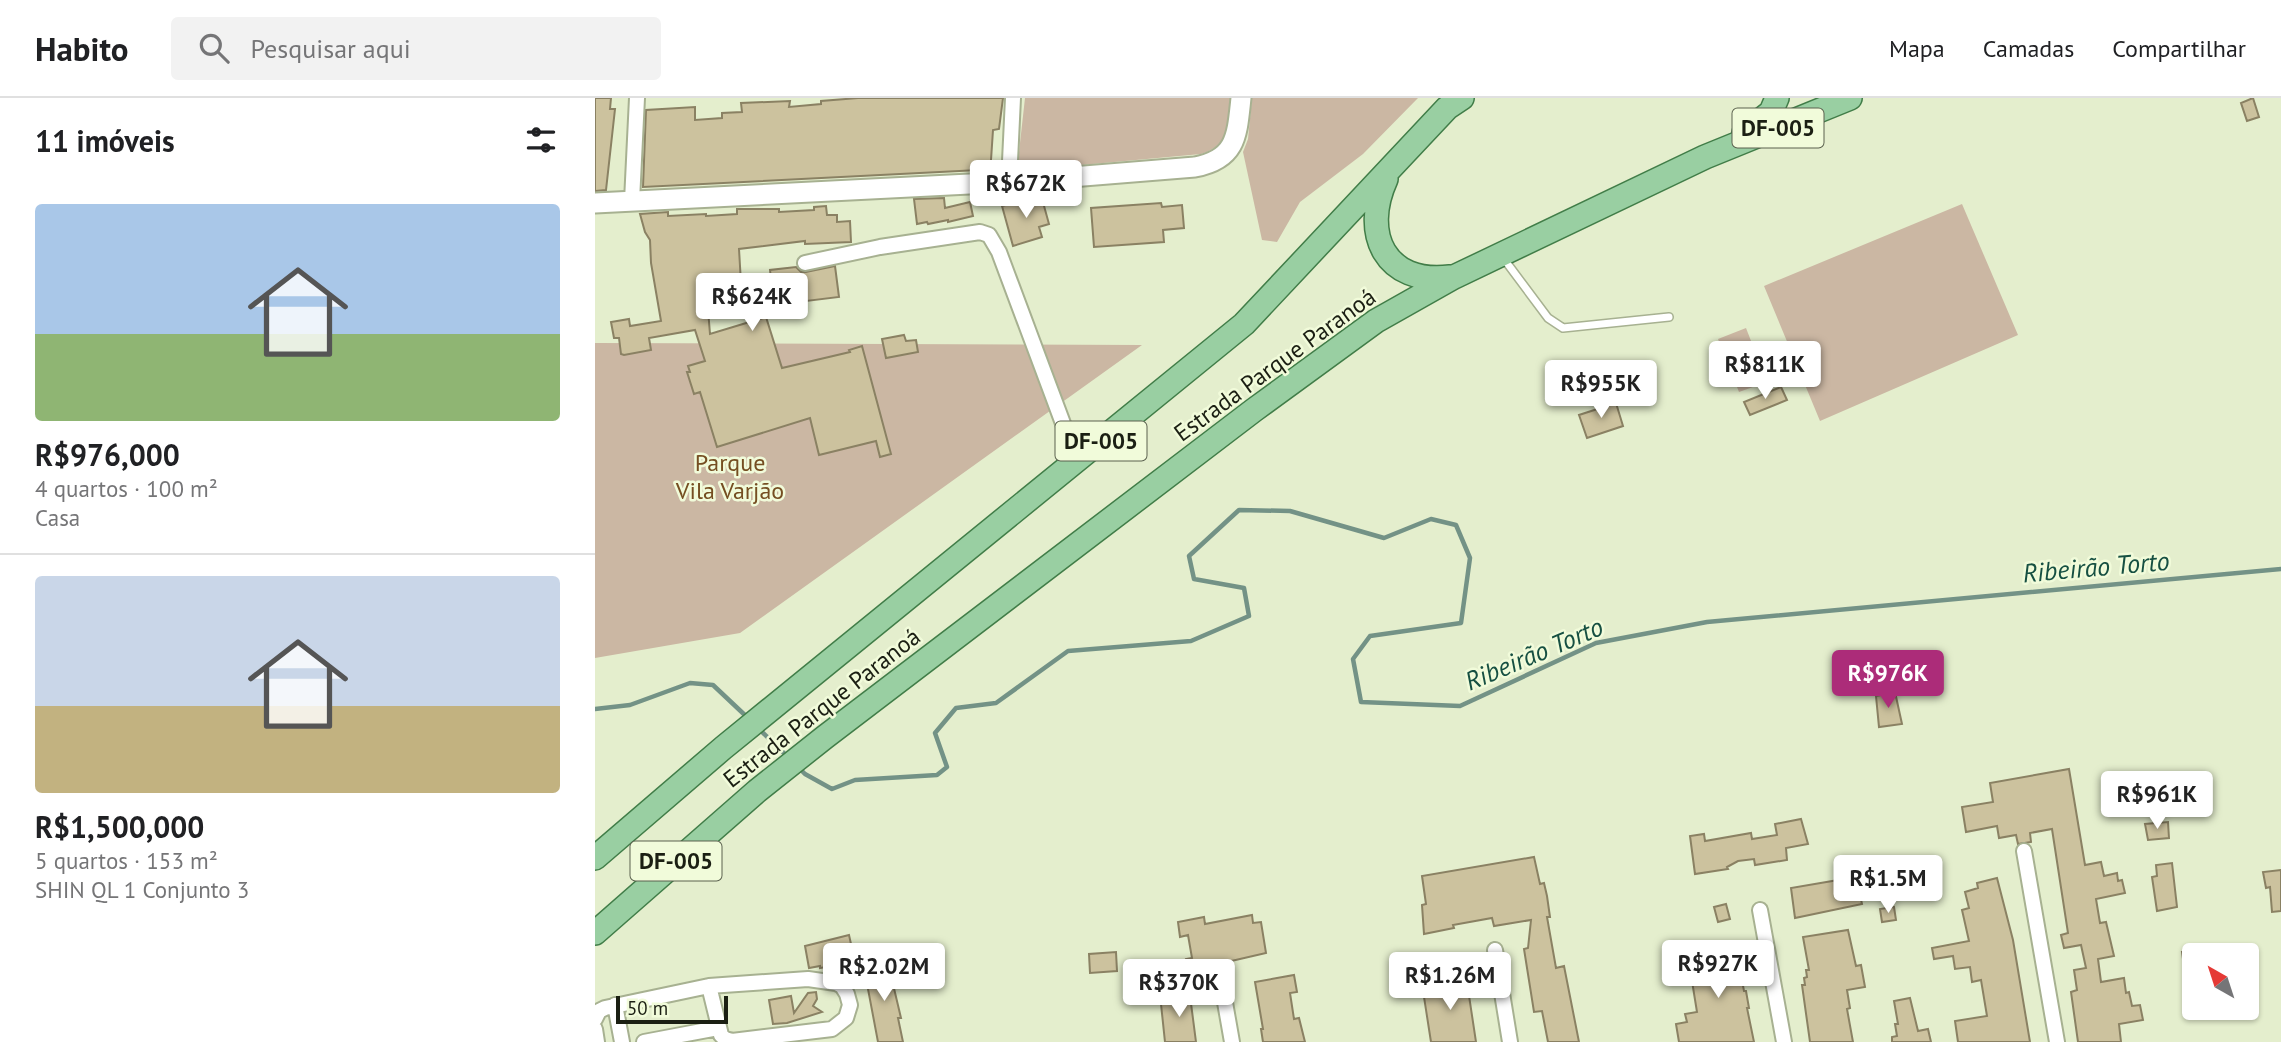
<!DOCTYPE html>
<html lang="pt">
<head>
<meta charset="utf-8">
<style>
  body { margin:0; font-family:"PT Sans",sans-serif; background:#f2f2f2; color:#202124; height:100vh; display:flex; flex-direction:column; font-size:26px; white-space:nowrap }
  * { box-sizing:border-box; margin:0 }
  p { font-size:23px; color:#757577 }
  .icon { flex:none; width:38px; height:38px; fill:none; stroke:currentColor; stroke-width:2; stroke-linecap:round; stroke-linejoin:round }
  .map { position:relative; flex:1; overflow:hidden }
  .sheet { display:flex; flex-direction:column; background:#fff; width:595px }
  .sheet>* { flex:none }
  .needle { width:46px; rotate:321deg }
  .tools { position:absolute; left:1587px; top:845px; display:grid; gap:14px }
  .tools a { display:grid; place-items:center; width:77px; height:77px; border-radius:7px; background:#fff; box-shadow:0 2px 5px #0004; font-size:35px }
  .scale { position:absolute; left:21px; bottom:18px; width:112px; box-sizing:border-box; padding-left:7px; border:4px solid #1b1f13; border-top:0; font-size:19px; line-height:24px; white-space:nowrap; color:#1b1f13; -webkit-text-stroke:5px #f1fbda; paint-order:stroke }
  .price { position:absolute; translate:-50% -60px; padding:0 16px; border-radius:7px; background:#fff; color:#222; font-size:23px; line-height:46px; filter:drop-shadow(0 2px 4px #0008) }
  .price::after { content:''; position:absolute; left:50%; top:42px; width:21px; height:16px; margin-left:-10px; background:inherit; clip-path:polygon(0 0,100% 0,50% 100%) }
  .price.selected { background:#ac2c79; color:#fff }
  ul { padding:0; list-style:none }
  li { display:grid; align-content:center; gap:14px; height:371px; padding:0 35px }
  li+li { border-top:2px solid #e0e0e0 }
  li span { display:grid; place-items:center; height:217px; border-radius:7px; color:#555 }
  li>.icon { margin-inline-start:auto }
  span .icon { width:126px; height:126px; fill:#fffc; stroke-width:1 }
  li b { font-size:30px }
  h2 { display:flex; justify-content:space-between; align-items:center; height:84px; padding:0 35px; font-size:30px }
  header { display:flex; align-items:center; gap:42px; box-sizing:border-box; height:98px; padding:0 35px; background:#fff; border-bottom:2px solid #e0e0e0 }
  header strong { font-size:33px }
  nav { display:flex; gap:38px; margin-inline-start:auto; font-size:24px }
  .search { width:490px; height:63px; background:#f2f2f2; display:flex; align-items:center; gap:18px; box-sizing:border-box; padding:0 24px; border-radius:7px; color:#757577; font-size:26px }
  main { display:flex; flex:1; min-height:0 }
  .map>svg:first-child { display:block }
  .green { fill:#cbb7a3 }
  .lines { fill:none; stroke-linecap:round; stroke-linejoin:round }
  .stream { stroke:#739286; stroke-width:4.5 }
  .building { fill:#ccc29e; stroke:#8a8163; stroke-width:2 }
  .service-casing { stroke:#a7b191; stroke-width:10 }
  .minor-casing { stroke:#a7b191; stroke-width:18 }
  .tertiary-casing { stroke:#a7b191; stroke-width:23 }
  .primary-casing { stroke:#417d48; stroke-width:26 }
  .service { stroke:#fff; stroke-width:7 }
  .minor { stroke:#fff; stroke-width:14 }
  .tertiary { stroke:#fff; stroke-width:19 }
  .primary { stroke:#99cfa2; stroke-width:23 }
  .labels { text-anchor:middle; stroke-width:5; stroke-linejoin:round; paint-order:stroke }
  .shield { fill:#f1fbda; stroke:#5b614f; stroke-width:2 }
  .shield-label { font-size:23px; font-weight:bold; fill:#1b1f13 }
  .street-label { font-size:24px; fill:#1b1f13; stroke:#f1fbda }
  .park-label { font-size:24px; fill:#754e21; stroke:#f1fbda }
  .water-label { font-size:26px; font-style:italic; fill:#165042; stroke:#f1fbda }
</style>
</head>
<body>
<header>
<strong>Habito</strong>
<div class="search"><svg class="icon" aria-label="search" viewBox="0 0 24 24"><circle cx="10" cy="10" r="6"/><path d="M15 15l6 6"/></svg>Pesquisar aqui</div>
<nav><a>Mapa</a><a>Camadas</a><a>Compartilhar</a></nav>
</header>
<main>
<section class="sheet">
<h2>11 imóveis<svg class="icon" aria-label="filters" viewBox="0 0 24 24"><path d="M4 7h16M4 17h16"/><circle cx="9" cy="7" r="2"/><circle cx="15" cy="17" r="2"/></svg></h2>
<ul>
<li><span style="background:linear-gradient(#a9c7e8 60%,#8fb573 0)"><svg class="icon" aria-label="home" viewBox="0 0 24 24"><path d="M3 11l9-7 9 7M6 9v11h12V9"/></svg></span><div><b>R$976,000</b><p>4 quartos · 100 m²</p><p>Casa</p></div></li>
<li><span style="background:linear-gradient(#c9d6e8 60%,#c2b280 0)"><svg class="icon" aria-label="home" viewBox="0 0 24 24"><path d="M3 11l9-7 9 7M6 9v11h12V9"/></svg></span><div><b>R$1,500,000</b><p>5 quartos · 153 m²</p><p>SHIN QL 1 Conjunto 3</p></div></li>
</ul>
</section>
<div class="map">
<svg width="1686" height="944" viewBox="0 0 1686 944">
  <rect width="100%" height="100%" fill="#e4eecd"/>
  <path class="green" d="M430,0H639C634,26 635,47 606,56L432,72L426,69L423,63Z
    M657,0H823L768,56L705,104L682,144L667,142L648,54L653,41Z
    M1367,106L1423,237L1225,323L1169,188Z
    M1151,230L1172,284L1144,294L1123,241Z
    M0,245L547,247L145,535L0,560Z"/>
  <g class="lines">
    <path class="stream" d="M0,611L35,607L95,585L118,587L153,620
      M164,631L193,659
      M204,670L210,676L237,691L260,682L342,677L352,669L340,635L361,610L401,605L473,553L596,543L654,518L649,490L599,481L594,458L644,412L695,413L789,440L836,421L861,427L875,460L866,525L775,538L758,561L766,604L865,608L1001,545L1112,524L1686,471"/>
  </g>
  <path class="building" d="M0,0H16L15,11H20L11,92L0,93Z
    M263,0H408L404,31L398,32L396,62L384,72L48,89L51,12L100,9V22L127,20V15L147,14L146,5L195,3L194,9L226,6V3Z
    M1658,0L1664,19L1652,23L1646,5Z
    M446,97L454,126L444,129L447,139L418,148L407,108Z
    M349,100L350,110L375,104L378,118L353,124V122L333,126L332,124L322,126L319,101Z
    M566,105L567,109L587,107L589,130L568,132L569,144L499,149L496,110Z
    M231,108L232,117H242V124L255,123L256,144L210,146V143L144,151L146,185L111,187L115,236L171,219L187,270L255,254L254,252L267,248L296,356L285,359L281,343L224,357L215,320L122,349L105,294L99,296L92,274H95L93,268L110,263L100,232L54,240L56,252L29,257L26,256L24,240H19L16,224L34,221L35,228L66,223L56,165L55,142L50,134L45,116L73,114V118L111,116V118L142,116V111H184V114L219,112V109Z
    M240,168L244,199L179,207L175,172L201,169L206,174H211Z
    M309,237L311,243L321,242L323,254L291,260L287,241Z
    M1186,289L1192,302L1155,317L1149,304Z
    M1021,305L1028,328L992,340L984,317Z
    M1300,594L1307,626L1284,629L1281,598Z
    M1474,671L1490,767L1506,764L1509,778L1522,775L1523,783L1527,782L1530,795L1501,801L1505,825L1511,824L1519,858L1503,861L1506,884L1529,880L1531,895L1534,894L1537,908L1545,907L1548,922L1524,926L1526,944H1483L1476,894L1482,892L1479,872L1491,870L1486,847L1469,850L1466,837L1473,835L1457,731L1435,735L1436,744L1423,746L1421,737L1404,740L1402,728L1371,734L1367,709L1398,704L1395,685Z
    M1602,702L1603,715L1578,718L1577,705Z
    M1206,721L1213,746L1191,750L1192,762L1160,767L1159,761L1143,763L1132,769L1133,771L1100,776L1095,738L1109,736L1110,743L1156,735L1157,741L1182,737L1180,726Z
    M1573,724L1574,740L1553,742L1550,726Z
    M939,759L945,786L949,785L952,798L955,819H952L961,870L969,868L984,944H953L947,913L939,914L929,851L933,850L936,822L899,828L897,820L858,827L859,830L829,836L827,807L831,806L827,778Z
    M1577,765L1582,809L1562,813L1557,779L1562,778L1561,767Z
    M1686,772V813L1677,814L1675,789L1671,790L1668,774Z
    M1261,779L1267,806L1200,820L1196,790Z
    M1402,780L1418,842L1435,944H1363L1360,923L1392,918L1386,882L1377,884L1375,869L1360,871L1358,858L1339,861L1337,850L1374,843L1367,812L1374,810L1370,794L1383,790L1382,785Z
    M1131,806L1135,821L1123,824L1119,809Z
    M1299,809L1301,822L1287,824L1285,811Z
    M657,817L658,825L666,824L671,855L593,873L591,861L597,860L593,837L585,839L583,824L609,819L610,826Z
    M1253,832L1261,868L1266,867L1270,889L1252,892L1255,910L1252,911L1258,944H1215L1207,887H1210L1209,880L1212,879L1211,872H1214L1208,839Z
    M254,837L260,864L225,870V868L214,870L210,848Z
    M1140,845L1149,893H1151L1154,910H1152L1159,944H1084L1081,926L1092,924L1090,916L1102,914L1097,883L1104,882L1098,853Z
    M1600,853V889H1592L1587,854Z
    M521,854L522,873L495,875L494,856Z
    M293,865L306,920H303L308,944H283L273,891L269,869Z
    M699,877L702,894L695,895L699,921L704,920L710,944H668L666,931H668L660,884Z
    M861,877V880L866,879L868,892L873,891L881,944H836L829,899L838,898L836,881Z
    M594,890L601,944H570L566,906L582,903L580,894Z
    M221,894L222,901L218,908L227,914L192,925L178,926L174,902L196,898L199,915L213,895Z
    M1315,900L1323,933L1333,931L1336,944H1297V939L1302,938L1300,926H1303L1299,903Z"/>
  <g class="lines">
    <g class="service-casing">
      <path id="service" d="M909,161L953,220L968,230L1074,219"/>
    </g>
    <g class="minor-casing">
      <path id="minor" d="M414,84L418,0
        M37,103L42,0
        M210,165L285,149L385,134L394,137L404,154L482,363
        M1429,753L1462,944
        M1165,812L1189,944
        M900,852L915,944
        M628,893L637,944
        M20,907L27,944
        M0,921L4,913L10,910L114,888L213,881L241,885L247,888L252,896L255,907L251,920L237,931L137,943L130,941L126,937L114,888
        M0,931L2,944
        M49,944L123,930"/>
    </g>
    <g class="tertiary-casing">
      <path id="tertiary" d="M0,105L414,84L600,69C642,61 642,37 646,0"/>
    </g>
    <g class="primary-casing">
      <path id="primary" d="M1149,35L1176,14L1182,0
        M791,81C766,136 790,187 855,179
        M0,760L128,650L649,226L852,10L867,0
        M0,835L162,693L230,639L659,312L781,223L859,179L1110,59L1255,0"/>
    </g>
    <use href="#service" class="service"/>
    <use href="#minor" class="minor"/>
    <use href="#tertiary" class="tertiary"/>
    <use href="#primary" class="primary"/>
  </g>
  <g class="labels">
    <g class="shield">
      <rect x="1137.5" y="10.5" width="91" height="39" rx="5"/>
      <rect x="460.5" y="323.5" width="91" height="39" rx="5"/>
      <rect x="35.5" y="743.5" width="91" height="39" rx="5"/>
    </g>
    <g class="shield-label">
      <text x="1183" y="38">DF-005</text>
      <text x="506" y="351">DF-005</text>
      <text x="81" y="771">DF-005</text>
    </g>
    <g class="street-label">
      <text transform="translate(680 267) rotate(-36)" y="8">Estrada Parque Paranoá</text>
      <text transform="translate(227 610) rotate(-38)" y="8">Estrada Parque Paranoá</text>
    </g>
    <g class="park-label">
      <text x="135" y="373">Parque<tspan x="135" dy="28">Vila Varjão</tspan></text>
    </g>
    <g class="water-label">
      <text transform="translate(1501 469) rotate(-5)" y="9">Ribeirão Torto</text>
      <text transform="translate(939 556) rotate(-23)" y="9">Ribeirão Torto</text>
    </g>
  </g>
</svg>
<div class="tools">
<a><svg class="needle" viewBox="-14 -14 28 28"><path d="M0-13l5 13h-10z" fill="#e53935"/><path d="M0 13l5-13h-10z" fill="#757577"/></svg></a>
</div>
<div class="scale">50 m</div>
<b class="price" style="left:431px;top:122px">R$672K</b>
<b class="price" style="left:157px;top:235px">R$624K</b>
<b class="price" style="left:1170px;top:303px">R$811K</b>
<b class="price" style="left:1006px;top:322px">R$955K</b>
<b class="price selected" style="left:1293px;top:612px">R$976K</b>
<b class="price" style="left:1562px;top:733px">R$961K</b>
<b class="price" style="left:1293px;top:817px">R$1.5M</b>
<b class="price" style="left:1123px;top:902px">R$927K</b>
<b class="price" style="left:289px;top:905px">R$2.02M</b>
<b class="price" style="left:855px;top:914px">R$1.26M</b>
<b class="price" style="left:584px;top:921px">R$370K</b>
</div>
</main>
</body>
</html>
